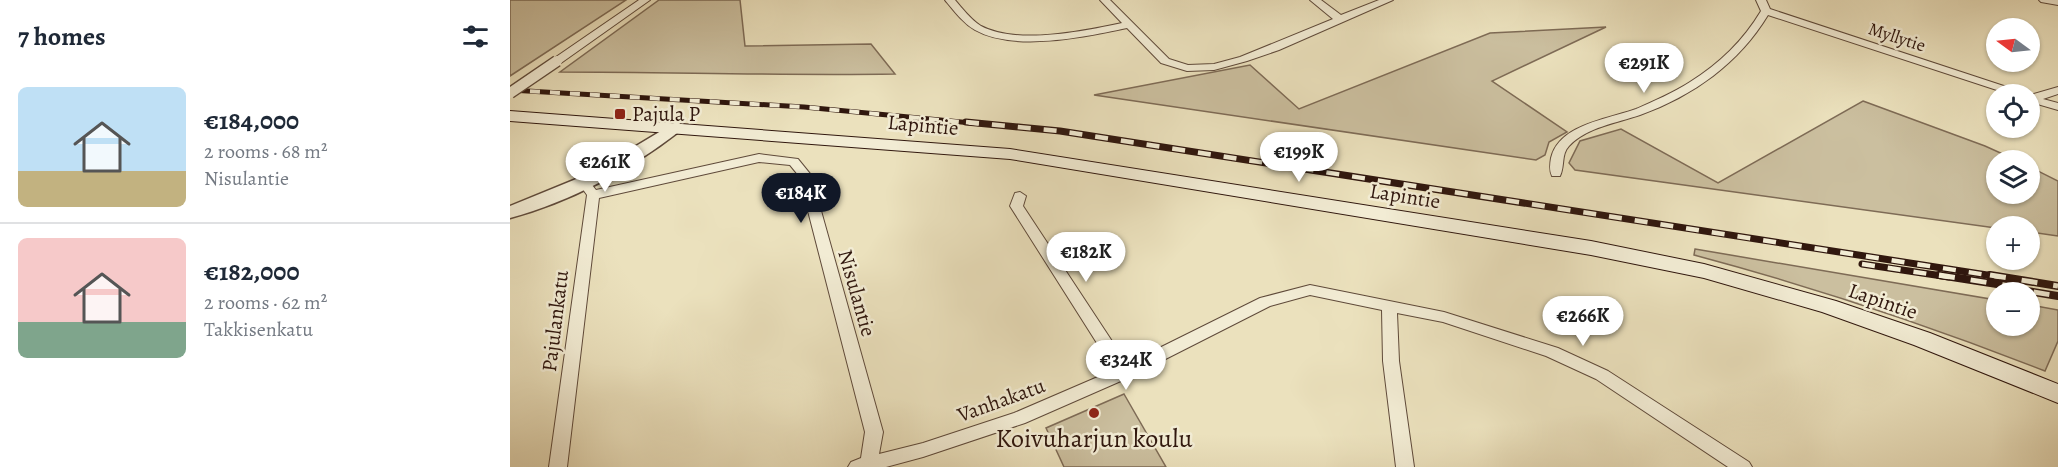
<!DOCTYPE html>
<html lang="en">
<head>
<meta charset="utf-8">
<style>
  body { margin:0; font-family:Alegreya,serif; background:#f6f6f7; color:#1f2937; height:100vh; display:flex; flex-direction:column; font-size:22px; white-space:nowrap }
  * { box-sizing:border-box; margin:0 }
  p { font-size:20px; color:#747a83 }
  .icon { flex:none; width:33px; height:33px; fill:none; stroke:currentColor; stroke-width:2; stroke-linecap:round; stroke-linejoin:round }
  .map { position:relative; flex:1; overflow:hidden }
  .side { display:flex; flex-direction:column; background:#fff; width:510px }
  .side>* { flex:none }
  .needle { width:39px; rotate:285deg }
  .controls { position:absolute; left:1476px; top:18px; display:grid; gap:12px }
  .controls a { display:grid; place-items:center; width:54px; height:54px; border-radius:50%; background:#fff; box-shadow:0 2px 4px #0004; font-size:30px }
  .price { position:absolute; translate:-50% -51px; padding:0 14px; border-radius:21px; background:#fff; color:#222; font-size:20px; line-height:39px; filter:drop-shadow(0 2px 3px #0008) }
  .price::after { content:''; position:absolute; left:50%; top:36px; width:18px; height:14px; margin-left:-9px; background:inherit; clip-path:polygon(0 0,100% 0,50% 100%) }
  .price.on { background:#111827; color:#fff }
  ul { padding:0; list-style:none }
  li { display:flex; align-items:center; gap:18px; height:150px; padding:0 18px }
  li+li { border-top:2px solid #e0e1e3 }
  li span { display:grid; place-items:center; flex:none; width:168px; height:120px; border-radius:9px; color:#555 }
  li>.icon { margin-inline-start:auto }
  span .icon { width:72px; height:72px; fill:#fffc; stroke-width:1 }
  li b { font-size:26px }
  h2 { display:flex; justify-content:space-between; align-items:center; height:72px; padding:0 18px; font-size:26px }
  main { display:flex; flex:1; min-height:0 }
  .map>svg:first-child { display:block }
  .green { fill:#cbbf9f; stroke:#7e6b56; stroke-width:1.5 }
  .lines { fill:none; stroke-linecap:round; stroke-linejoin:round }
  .minor-casing { stroke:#5f4a3a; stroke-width:2 }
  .tertiary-casing { stroke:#5f4a3a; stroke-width:3 }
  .secondary-casing { stroke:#30170e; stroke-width:2 }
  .minor { fill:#f2ecd4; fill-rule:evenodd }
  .tertiary { fill:#f2ecd4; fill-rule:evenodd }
  .secondary { fill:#f2ecd4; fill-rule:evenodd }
  .rail-far2-casing { stroke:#30170e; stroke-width:5 }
  .rail-far1-casing { stroke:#30170e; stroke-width:7 }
  .rail-casing { stroke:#30170e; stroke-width:8 }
  .rail-far2 { stroke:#f2ecd4; stroke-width:4; stroke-dasharray:10; stroke-linecap:butt }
  .rail-far1 { stroke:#f2ecd4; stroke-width:4.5; stroke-dasharray:13; stroke-linecap:butt }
  .rail { stroke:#f2ecd4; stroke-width:5; stroke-dasharray:16; stroke-linecap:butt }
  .minor-bridge-casing { stroke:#5f4a3a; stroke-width:13; stroke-linecap:butt }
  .minor-bridge { stroke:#f2ecd4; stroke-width:10 }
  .poi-dot { fill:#8f2418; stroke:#f2ecd4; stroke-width:2 }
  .labels { text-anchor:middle; stroke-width:5; stroke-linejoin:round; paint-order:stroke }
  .far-street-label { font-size:18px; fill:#30170e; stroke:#f2ecd4 }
  .poi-label { font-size:21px; fill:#30170e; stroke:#f2ecd4; text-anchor:start }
  .street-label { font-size:21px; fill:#30170e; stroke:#f2ecd4 }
  .near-poi-label { font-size:26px; fill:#30170e; stroke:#f2ecd4 }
</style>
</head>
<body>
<main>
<section class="side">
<h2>7 homes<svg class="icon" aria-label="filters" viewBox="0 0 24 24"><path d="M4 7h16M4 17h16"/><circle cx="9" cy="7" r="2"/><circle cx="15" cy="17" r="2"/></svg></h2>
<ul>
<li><span style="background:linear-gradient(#bfe0f5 70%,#c2b280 0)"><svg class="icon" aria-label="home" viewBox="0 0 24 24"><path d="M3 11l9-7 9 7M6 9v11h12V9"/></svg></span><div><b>€184,000</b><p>2 rooms · 68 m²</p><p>Nisulantie</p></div></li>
<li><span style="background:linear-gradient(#f6c9c9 70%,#7fa58c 0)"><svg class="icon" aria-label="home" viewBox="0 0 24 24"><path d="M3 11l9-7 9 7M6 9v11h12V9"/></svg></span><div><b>€182,000</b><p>2 rooms · 62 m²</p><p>Takkisenkatu</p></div></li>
</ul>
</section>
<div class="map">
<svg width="1548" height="467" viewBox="0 0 1548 467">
  <rect width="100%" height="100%" fill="#ebe1bd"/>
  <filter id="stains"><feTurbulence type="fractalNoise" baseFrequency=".00333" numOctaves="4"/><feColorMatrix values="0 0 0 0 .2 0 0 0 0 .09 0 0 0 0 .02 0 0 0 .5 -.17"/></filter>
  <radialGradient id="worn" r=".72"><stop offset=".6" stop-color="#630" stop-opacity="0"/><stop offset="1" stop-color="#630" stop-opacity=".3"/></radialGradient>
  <path class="green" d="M0,0H116L0,76Z
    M149,0H230L235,46L361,44L385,74C273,76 162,72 50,72Z
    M1096,27L982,81L1057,132L1039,142L1035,155L1026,160L584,95L740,65L789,109L980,33Z
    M1353,101L1475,146L1506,160H1486V194H1520V167L1548,181V236L1520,232V226L1486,228L1065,170L1059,163L1070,141L1111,129L1208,183Z
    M1185,249L1486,300V326H1520V305L1548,310V341L1535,371C1420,326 1304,287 1184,255Z
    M614,394L656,467H554L536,428Z"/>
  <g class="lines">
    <g class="minor-casing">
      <path id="minor" d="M129,0H140L51,63H43V59Z
        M435,0H445C453,9 460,19 471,26C506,45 575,31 612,23L590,0H600L659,59L678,65L704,64L730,57L823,19L800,0H811L831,15L869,0H883L769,50L737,61L704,70L677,71L651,63L617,28C575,37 504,52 465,30C453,23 444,11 435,0Z
        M1246,0H1256L1260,9L1512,92L1513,94H1499L1258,15C1229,63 1183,96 1130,115C1107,123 1077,127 1059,146C1051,154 1055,166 1050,176H1042C1039,170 1040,164 1041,158C1049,124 1099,119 1126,109C1144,101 1163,93 1180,82C1209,64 1233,41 1251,11Z
        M1529,0H1548V5L1531,2Z
        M1548,87V94L1533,99L1548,103V110L1520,102V95Z
        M249,154L288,159L301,175L373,432L369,454L413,443L504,413L604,370L500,206L505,193L510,192L516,196L513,206L617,364L750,298L800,285L934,312L1048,348L1098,371L1239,462L1242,467H1218L1086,379L1036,356L933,322L887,313L889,361L904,467H886L873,361L872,310L800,295L760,306L620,377L515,423L413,457L376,467H338L341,462L351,458L355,432L289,176L280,165L249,162L89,198L57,467H39L77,195L72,188L78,184L82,185L86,190Z"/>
    </g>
    <g class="tertiary-casing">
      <path id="tertiary" d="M166,122L171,124L174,127L171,130C121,169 62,201 0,218V206L81,173Z"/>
    </g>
    <g class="secondary-casing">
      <path id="secondary" d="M0,111L500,149L1081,241L1194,264L1326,301L1420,333L1548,384V403L1404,345L1312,312L1194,278L1081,255L500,159L0,121Z"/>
    </g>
    <use href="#minor" class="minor"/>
    <use href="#tertiary" class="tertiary"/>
    <use href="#secondary" class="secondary"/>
    <g class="rail-far2-casing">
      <path id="rail-far2" d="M0,90L294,107L472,124"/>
    </g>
    <g class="rail-far1-casing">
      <path id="rail-far1" d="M456,122L550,131L1490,277
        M1352,264L1439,277"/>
    </g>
    <g class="rail-casing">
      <path id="rail" d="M1429,275L1500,286
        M1480,275L1548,286
        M1492,287L1548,296"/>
    </g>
    <use href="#rail-far2" class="rail-far2"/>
    <use href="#rail-far1" class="rail-far1"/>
    <use href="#rail" class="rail"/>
    <g class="minor-bridge-casing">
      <path id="minor-bridge" d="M0,93L47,61"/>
    </g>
    <use href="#minor-bridge" class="minor-bridge"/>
  </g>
  <g class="poi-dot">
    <rect x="104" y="108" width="12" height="12" rx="3"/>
    <circle cx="584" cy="413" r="6"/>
  </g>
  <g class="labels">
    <g class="far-street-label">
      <text transform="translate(1387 37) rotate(18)" y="6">Myllytie</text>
    </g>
    <g class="poi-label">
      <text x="122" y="121">Pajula P</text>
    </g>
    <g class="street-label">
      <text transform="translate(413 125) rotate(5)" y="7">Lapintie</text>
      <text transform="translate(895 196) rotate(9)" y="7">Lapintie</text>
      <text transform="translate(347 293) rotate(74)" y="7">Nisulantie</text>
      <text transform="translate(1373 301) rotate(19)" y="7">Lapintie</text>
      <text transform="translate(45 321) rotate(-83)" y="7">Pajulankatu</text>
      <text transform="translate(491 400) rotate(-20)" y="7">Vanhakatu</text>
    </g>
    <g class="near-poi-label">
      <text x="584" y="447">Koivuharjun koulu</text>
    </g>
  </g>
  <rect width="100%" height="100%" filter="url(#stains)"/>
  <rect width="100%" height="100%" fill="url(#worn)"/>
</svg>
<div class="controls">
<a><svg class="needle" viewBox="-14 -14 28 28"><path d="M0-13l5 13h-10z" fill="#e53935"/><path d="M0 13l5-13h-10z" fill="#747a83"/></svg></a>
<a><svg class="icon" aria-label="locate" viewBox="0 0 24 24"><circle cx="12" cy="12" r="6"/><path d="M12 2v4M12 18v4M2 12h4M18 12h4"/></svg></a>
<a><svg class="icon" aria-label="layers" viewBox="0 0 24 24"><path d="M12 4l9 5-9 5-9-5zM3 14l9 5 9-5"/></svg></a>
<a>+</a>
<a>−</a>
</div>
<b class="price" style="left:1134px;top:94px">€291K</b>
<b class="price" style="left:789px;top:183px">€199K</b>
<b class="price" style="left:95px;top:193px">€261K</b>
<b class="price on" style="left:291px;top:224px">€184K</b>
<b class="price" style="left:576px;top:283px">€182K</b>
<b class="price" style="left:1073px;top:347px">€266K</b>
<b class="price" style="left:616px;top:391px">€324K</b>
</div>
</main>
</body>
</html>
